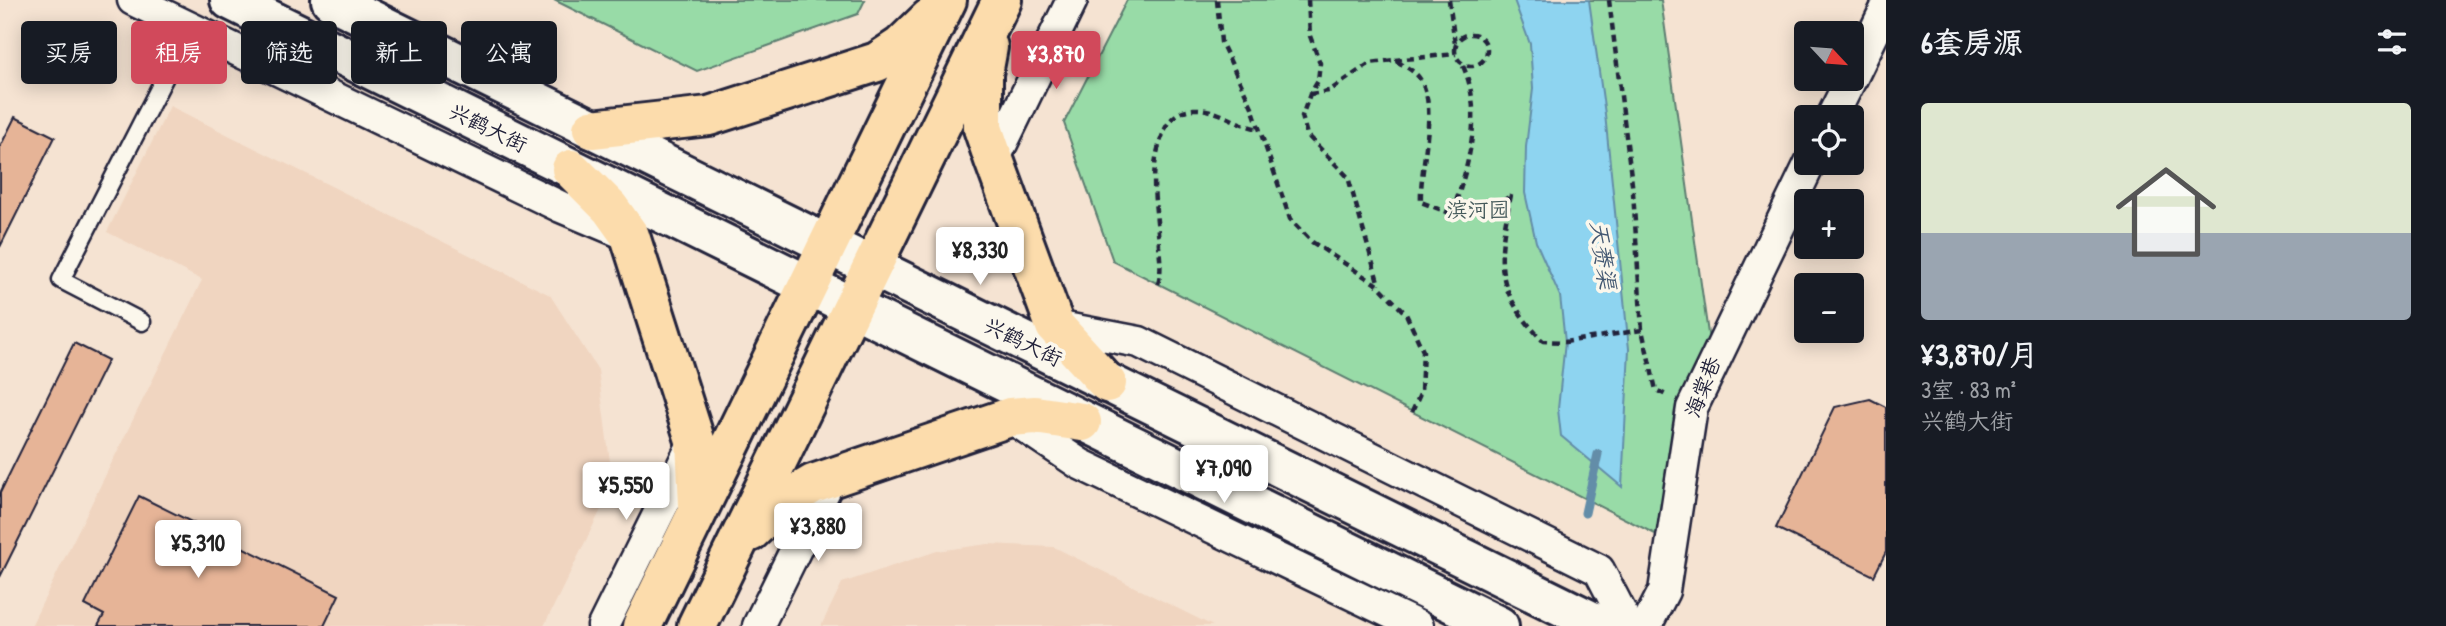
<!DOCTYPE html>
<html lang="zh">
<head>
<meta charset="utf-8">
<style>
  body { margin:0; font-family:"Patrick Hand","LXGW WenKai TC",sans-serif; background:#20242c; color:#f1f3f6; height:100vh; display:flex; flex-direction:column; font-size:26px; white-space:nowrap }
  * { box-sizing:border-box; margin:0 }
  p { font-size:23px; color:#9ea1a6 }
  .icon { flex:none; width:38px; height:38px; fill:none; stroke:currentColor; stroke-width:2; stroke-linecap:round; stroke-linejoin:round }
  .map { position:relative; flex:1; overflow:hidden }
  .sheet { display:flex; flex-direction:column; background:#171b24; width:560px }
  .sheet>* { flex:none }
  .guide { position:absolute; left:21px; top:21px; width:665px; height:63px; display:flex; gap:14px }
  .needle { width:46px; rotate:116deg }
  .controls { position:absolute; left:1794px; top:21px; display:grid; gap:14px }
  .controls a { display:grid; place-items:center; width:70px; height:70px; border-radius:7px; background:#171b24; box-shadow:0 4px 18px #0003; font-size:35px }
  .price { position:absolute; translate:-50% -60px; padding:0 16px; border-radius:7px; background:#fff; color:#222; font-size:23px; line-height:46px; filter:drop-shadow(0 2px 4px #0008) }
  .price::after { content:''; position:absolute; left:50%; top:42px; width:21px; height:16px; margin-left:-10px; background:inherit; clip-path:polygon(0 0,100% 0,50% 100%) }
  .price.selected { background:#d1495b; color:#fff }
  ul { padding:0; list-style:none }
  li { display:grid; align-content:center; gap:14px; height:371px; padding:0 35px }
  li span { display:grid; place-items:center; height:217px; border-radius:7px; color:#555 }
  li>.icon { margin-inline-start:auto }
  span .icon { width:126px; height:126px; fill:#fffc; stroke-width:1 }
  li b { font-size:30px }
  h2 { display:flex; justify-content:space-between; align-items:center; height:84px; padding:0 35px; font-size:30px }
  .chip { padding:0 24px; border-radius:7px; background:#171b24; box-shadow:0 4px 18px #0003; font-size:24px; line-height:63px }
  .chip.selected { background:#d1495b; color:#fff }
  main { display:flex; flex:1; min-height:0 }
  .map>svg:first-child { display:block }
  .built { fill:#f0d5c0 }
  .green { fill:#98dba7; stroke:#5d7e71; stroke-width:2 }
  .water { fill:#8ed4f0; stroke:#638da8; stroke-width:2 }
  .lines { fill:none; stroke-linecap:round; stroke-linejoin:round }
  .stream { stroke:#638da8; stroke-width:9 }
  .building { fill:#e6b497; stroke:#22223b; stroke-width:2 }
  .lane-casing { stroke:#22223b; stroke-width:21 }
  .street-casing { stroke:#22223b; stroke-width:35 }
  .secondary-casing { stroke:#22223b; stroke-width:44 }
  .primary-casing { stroke:#22223b; stroke-width:44 }
  .path { stroke:#22223b; stroke-width:4.5; stroke-dasharray:7 5; stroke-linecap:butt }
  .lane { stroke:#fbf7ec; stroke-width:16 }
  .street { stroke:#fbf7ec; stroke-width:30 }
  .secondary { stroke:#fbf7ec; stroke-width:38 }
  .primary { stroke:#fcdcac; stroke-width:38 }
  .labels { text-anchor:middle; stroke-width:7; stroke-linejoin:round; paint-order:stroke }
  .street-label { font-size:21px; fill:#22223b; stroke:#fbf7ec }
  .park-label { font-size:21px; fill:#455a5b; stroke:#fbf7ec }
  .water-label { font-size:23px; font-style:italic; fill:#425771; stroke:#fbf7ec }
</style>
</head>
<body>
<main>
<div class="map">
<svg width="1886" height="626" viewBox="0 0 1886 626">
  <rect width="100%" height="100%" fill="#f5e3d2"/>
  <filter id="ink" filterUnits="userSpaceOnUse"><feTurbulence type="fractalNoise" baseFrequency=".0143" numOctaves="2"/><feDisplacementMap in="SourceGraphic" scale="14" xChannelSelector="R" yChannelSelector="G"/><feConvolveMatrix kernelMatrix="1 2 1 2 8 2 1 2 1" color-interpolation-filters="sRGB"/></filter>
  <g filter="url(#ink)">
    <path class="built" d="M170,106L550,295L598,370L613,485L544,626H31L202,280L107,232Z
      M988,544L1054,547L1213,626H821L842,583L937,551Z"/>
    <path class="green" d="M554,0H865L858,14L697,71Z
      M1127,0H1661L1712,362L1671,542L1113,261L1064,123Z"/>
    <path class="water" d="M1514,0H1589L1605,114L1629,349L1622,487L1561,436L1558,409L1565,342L1560,296L1536,242L1525,193L1526,147L1533,89L1530,44Z"/>
    <g class="lines">
      <path class="stream" d="M1585,513L1598,454"/>
    </g>
    <path class="building" d="M15,117L55,137L0,247V147Z
      M74,343L108,360L0,577V493Z
      M1870,399L1886,407V552L1874,576L1776,528L1835,407Z
      M139,496L339,595L324,626H98L104,615L85,605Z"/>
    <g class="lines">
      <g class="lane-casing">
        <path id="lane" d="M142,322L61,280L190,28"/>
      </g>
      <g class="street-casing">
        <path id="street" d="M133,0L561,207L630,236
          M1852,78L1886,8
          M1832,117L1851,79
          M994,160L1072,0
          M1055,326L1139,342L1599,570L1628,626
          M1010,417L1080,464L1418,626
          M603,626L695,440
          M758,626L831,478
          M1646,626L1664,591L1692,408L1810,163"/>
      </g>
      <g class="secondary-casing">
        <path id="secondary" d="M230,0L1499,626
          M331,0L1602,626"/>
      </g>
      <g class="primary-casing">
        <path id="primary" d="M988,47L983,74V128L994,160L1055,326L1107,383
          M592,129L709,116L877,62L901,46L930,18
          M571,169L610,208L630,236L695,440L698,505
          M750,532L781,503L813,484L1010,417L1035,415L1082,422
          M642,626L947,0
          M697,626L1002,0"/>
      </g>
      <path class="path" d="M1217,0L1221,42L1252,107L1290,219L1312,242L1379,286L1406,314L1423,351L1421,392L1412,412
        M1308,0L1310,36L1320,63L1318,81L1310,94L1302,116L1307,135L1348,177L1379,285
        M1449,0L1455,44
        M1609,0L1633,192L1642,330L1656,390L1666,395
        M1455 50a16 16 0 1 1 32 0a16 16 0 1 1-32 0Z
        M1395,60L1456,54
        M1310,94L1329,91L1370,63L1394,60C1401,64 1411,69 1417,75C1441,102 1419,166 1421,202L1452,214L1501,203L1511,195
        M1511,195C1497,263 1493,288 1543,341L1565,342L1642,330
        M1452,213C1469,166 1485,109 1461,62
        M1158,284C1162,271 1160,259 1159,246C1157,205 1147,174 1163,134C1168,120 1177,110 1194,109C1219,108 1237,126 1260,129"/>
      <use href="#lane" class="lane"/>
      <use href="#street" class="street"/>
      <use href="#secondary" class="secondary"/>
      <use href="#primary" class="primary"/>
    </g>
  </g>
  <g class="labels">
    <g class="street-label">
      <text transform="translate(488 128) rotate(26)" y="7">兴鹤大街</text>
      <text transform="translate(1023 342) rotate(26)" y="7">兴鹤大街</text>
      <text transform="translate(1703 387) rotate(-69)" y="7">海棠巷</text>
    </g>
    <g class="park-label">
      <text x="1478" y="217">滨河园</text>
    </g>
    <g class="water-label">
      <text transform="translate(1603 255) rotate(82)" y="8">天赉渠</text>
    </g>
  </g>
</svg>
<div class="controls">
<a><svg class="needle" viewBox="-14 -14 28 28"><path d="M0-13l5 13h-10z" fill="#e53935"/><path d="M0 13l5-13h-10z" fill="#9ea1a6"/></svg></a>
<a><svg class="icon" aria-label="locate" viewBox="0 0 24 24"><circle cx="12" cy="12" r="6"/><path d="M12 2v4M12 18v4M2 12h4M18 12h4"/></svg></a>
<a>+</a>
<a>−</a>
</div>
<b class="price selected" style="left:1056px;top:91px">¥3,870</b>
<b class="price" style="left:980px;top:287px">¥8,330</b>
<b class="price" style="left:1224px;top:505px">¥7,090</b>
<b class="price" style="left:626px;top:522px">¥5,550</b>
<b class="price" style="left:818px;top:563px">¥3,880</b>
<b class="price" style="left:198px;top:580px">¥5,310</b>
<div class="guide">
<a class="chip">买房</a>
<a class="chip selected">租房</a>
<a class="chip">筛选</a>
<a class="chip">新上</a>
<a class="chip">公寓</a>
</div>
</div>
<section class="sheet">
<h2>6套房源<svg class="icon" aria-label="filters" viewBox="0 0 24 24"><path d="M4 7h16M4 17h16"/><circle cx="9" cy="7" r="2"/><circle cx="15" cy="17" r="2"/></svg></h2>
<ul>
<li><span style="background:linear-gradient(#dfe7d0 60%,#9aa5b1 0)"><svg class="icon" aria-label="home" viewBox="0 0 24 24"><path d="M3 11l9-7 9 7M6 9v11h12V9"/></svg></span><div><b>¥3,870/月</b><p>3室 · 83 m²</p><p>兴鹤大街</p></div></li>
</ul>
</section>
</main>
</body>
</html>
